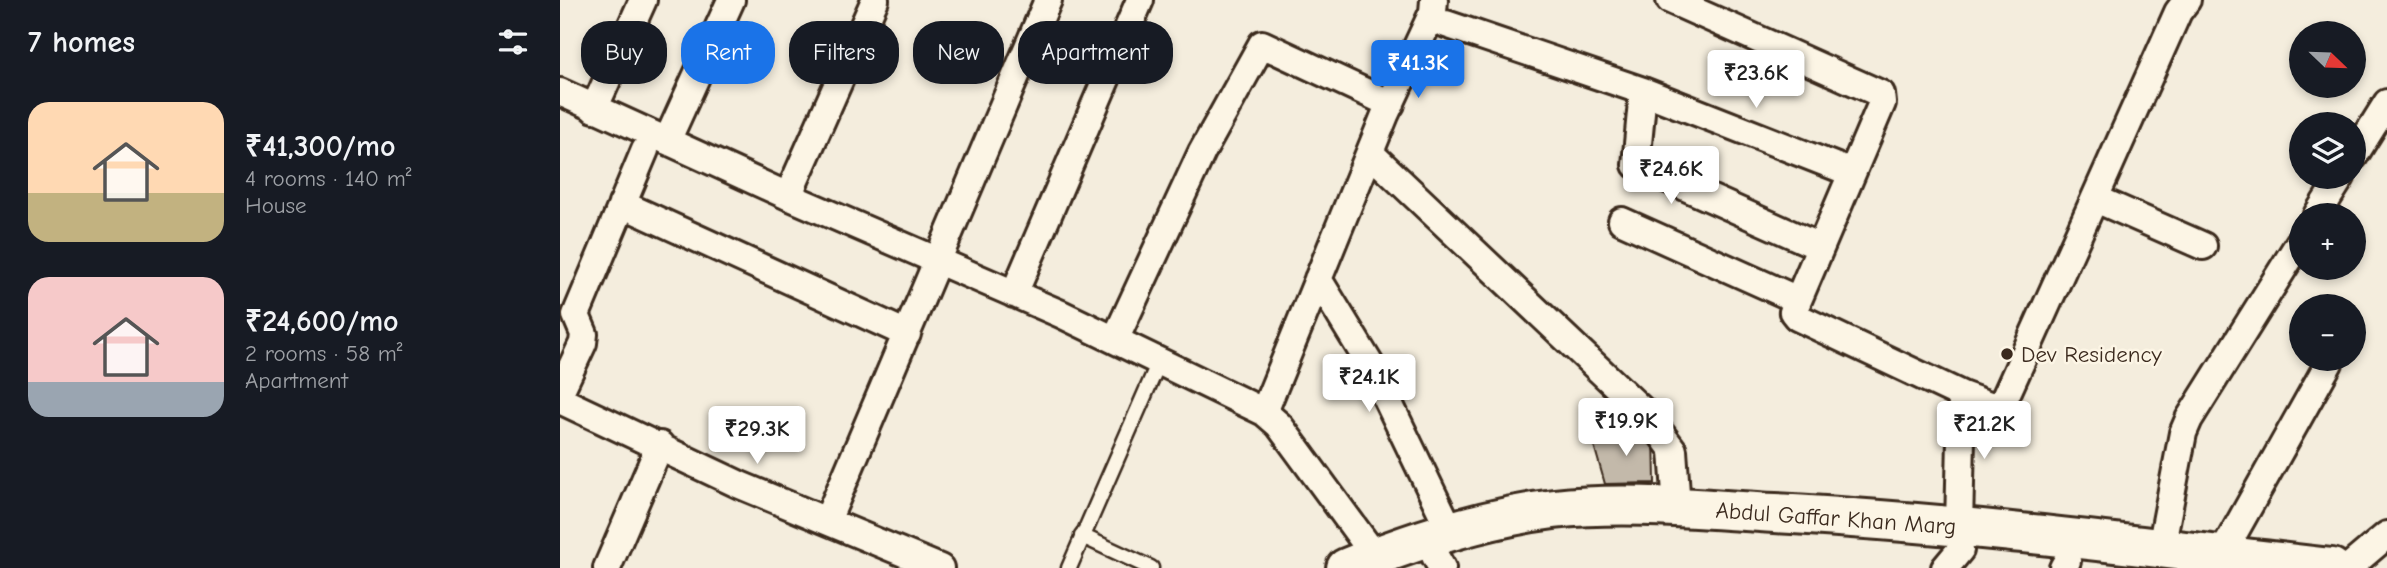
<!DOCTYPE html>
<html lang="en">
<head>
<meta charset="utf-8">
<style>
  body { margin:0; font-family:"Comic Neue",sans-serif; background:#20242c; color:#f1f3f6; height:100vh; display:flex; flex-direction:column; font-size:26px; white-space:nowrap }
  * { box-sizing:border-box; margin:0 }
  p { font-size:23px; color:#9ea1a6 }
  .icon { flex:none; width:38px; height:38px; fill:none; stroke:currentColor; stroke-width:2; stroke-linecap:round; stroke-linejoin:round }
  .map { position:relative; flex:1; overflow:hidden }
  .panel { display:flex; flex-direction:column; background:#171b24; width:560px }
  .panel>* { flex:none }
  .top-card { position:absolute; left:21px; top:21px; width:665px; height:63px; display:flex; gap:14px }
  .needle { width:46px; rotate:113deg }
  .controls { position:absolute; left:1729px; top:21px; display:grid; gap:14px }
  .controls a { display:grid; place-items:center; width:77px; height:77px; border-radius:50%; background:#171b24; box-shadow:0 4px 10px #0003; font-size:35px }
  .price { position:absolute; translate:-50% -60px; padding:0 16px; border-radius:7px; background:#fff; color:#222; font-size:23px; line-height:46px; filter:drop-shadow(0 2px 4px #0008) }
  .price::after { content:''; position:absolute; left:50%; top:42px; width:21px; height:16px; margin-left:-10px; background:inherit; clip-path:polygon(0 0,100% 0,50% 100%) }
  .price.on { background:#1a73e8; color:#fff }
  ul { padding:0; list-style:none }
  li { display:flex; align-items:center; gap:21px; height:175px; padding:0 28px }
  li span { display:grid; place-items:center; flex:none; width:196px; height:140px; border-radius:21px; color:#555 }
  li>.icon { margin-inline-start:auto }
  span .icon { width:84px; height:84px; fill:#fffc; stroke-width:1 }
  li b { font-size:30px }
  h2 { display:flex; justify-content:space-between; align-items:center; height:84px; padding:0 28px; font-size:30px }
  .chip { padding:0 24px; border-radius:28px; background:#171b24; box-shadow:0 4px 10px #0003; font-size:24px; line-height:63px }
  .chip.on { background:#1a73e8; color:#fff }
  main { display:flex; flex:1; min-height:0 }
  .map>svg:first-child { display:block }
  .building { fill:#c3b9aa; stroke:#3b2a1e; stroke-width:2 }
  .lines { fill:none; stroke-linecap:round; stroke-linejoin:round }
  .lane-casing { stroke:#3b2a1e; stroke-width:19 }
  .street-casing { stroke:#3b2a1e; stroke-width:32 }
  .primary-casing { stroke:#3b2a1e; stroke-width:44 }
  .lane { stroke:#fcf5e5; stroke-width:14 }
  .street { stroke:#fcf5e5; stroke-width:26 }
  .primary { stroke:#fcf5e5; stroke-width:38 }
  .poi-dot { fill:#3b2a1e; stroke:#fcf5e5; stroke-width:2.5 }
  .labels { text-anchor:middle; stroke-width:5; stroke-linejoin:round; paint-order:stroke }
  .poi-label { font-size:23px; fill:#3b2a1e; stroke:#fcf5e5; text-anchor:start }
  .street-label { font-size:23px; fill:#3b2a1e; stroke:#fcf5e5 }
</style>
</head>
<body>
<main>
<section class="panel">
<h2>7 homes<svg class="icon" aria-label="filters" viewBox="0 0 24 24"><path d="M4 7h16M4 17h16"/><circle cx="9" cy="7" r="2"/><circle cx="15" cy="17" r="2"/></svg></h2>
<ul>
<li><span style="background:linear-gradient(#ffd9b3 65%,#c2b280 0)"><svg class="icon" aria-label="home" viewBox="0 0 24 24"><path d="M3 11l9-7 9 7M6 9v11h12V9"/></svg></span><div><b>₹41,300/mo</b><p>4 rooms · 140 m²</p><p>House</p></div></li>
<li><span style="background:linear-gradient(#f6c9c9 75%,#9aa5b1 0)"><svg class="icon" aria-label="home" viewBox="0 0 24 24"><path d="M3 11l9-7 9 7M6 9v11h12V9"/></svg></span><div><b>₹24,600/mo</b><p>2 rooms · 58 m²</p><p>Apartment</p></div></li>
</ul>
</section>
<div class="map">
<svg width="1827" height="568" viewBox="0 0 1827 568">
  <rect width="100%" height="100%" fill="#f4eddd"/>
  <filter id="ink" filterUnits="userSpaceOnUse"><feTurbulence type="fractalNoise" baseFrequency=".0143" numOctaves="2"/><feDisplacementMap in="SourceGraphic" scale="14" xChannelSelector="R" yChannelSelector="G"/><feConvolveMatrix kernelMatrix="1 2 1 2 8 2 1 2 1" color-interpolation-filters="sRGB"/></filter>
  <g filter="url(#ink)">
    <path class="building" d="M1094,433L1095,483L1045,484L1031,435Z"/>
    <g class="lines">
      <g class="lane-casing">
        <path id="lane" d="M522,536L591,568
          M509,568L595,371"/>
      </g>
      <g class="street-casing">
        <path id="street" d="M1110,0L1321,94L1322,103L1233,312L1237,317L1402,395L1432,406L1443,402L1534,200L1543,202L1643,246
          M886,24L1083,91L1292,173
          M1083,91L1076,165L1260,247
          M0,92L228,196L501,314L704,412L719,425L815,556
          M34,109L83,0
          M107,141L171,0
          M810,153L1087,415L1113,450L1117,508
          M1794,156L1827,103
          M228,196L315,0
          M1534,200L1618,12L1627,0
          M62,204L347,334
          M1757,215L1781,177
          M1062,221L1238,300
          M758,279L811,366L891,532
          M454,294L580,0
          M555,340L642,152L702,44L831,104
          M0,392L23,343L24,334L16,315L85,150
          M0,400L180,485L380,568
          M704,412L825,115L873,12L874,0
          M267,521L488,0
          M1399,527L1402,395
          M1601,548L1623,433L1629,419L1741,240
          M875,556L882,568
          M1661,556L1769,363
          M47,568L100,445
          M1385,568L1400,550
          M1503,568L1507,561
          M1788,568L1827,535"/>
      </g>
      <g class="primary-casing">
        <path id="primary" d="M786,568C852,541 923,518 994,509C1067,501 1142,509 1215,513C1402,523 1587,547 1772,568"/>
      </g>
      <use href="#lane" class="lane"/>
      <use href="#street" class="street"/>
      <use href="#primary" class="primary"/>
    </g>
  </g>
  <circle class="poi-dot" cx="1447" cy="354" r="7"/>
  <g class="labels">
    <g class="poi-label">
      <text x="1461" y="362">Dev Residency</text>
    </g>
    <g class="street-label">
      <text transform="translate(1276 518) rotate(4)" y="8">Abdul Gaffar Khan Marg</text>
    </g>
  </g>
</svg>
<div class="controls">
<a><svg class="needle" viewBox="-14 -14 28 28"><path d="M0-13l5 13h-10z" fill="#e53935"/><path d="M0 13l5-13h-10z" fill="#9ea1a6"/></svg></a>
<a><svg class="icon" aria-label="layers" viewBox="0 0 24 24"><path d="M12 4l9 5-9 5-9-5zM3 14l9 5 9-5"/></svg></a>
<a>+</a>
<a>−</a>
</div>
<b class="price on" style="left:858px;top:100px">₹41.3K</b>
<b class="price" style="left:1196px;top:110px">₹23.6K</b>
<b class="price" style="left:1111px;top:206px">₹24.6K</b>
<b class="price" style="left:809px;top:414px">₹24.1K</b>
<b class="price" style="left:1066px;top:458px">₹19.9K</b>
<b class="price" style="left:1424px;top:461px">₹21.2K</b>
<b class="price" style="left:197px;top:466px">₹29.3K</b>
<div class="top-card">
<a class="chip">Buy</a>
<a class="chip on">Rent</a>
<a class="chip">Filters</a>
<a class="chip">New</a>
<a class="chip">Apartment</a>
</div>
</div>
</main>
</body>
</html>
